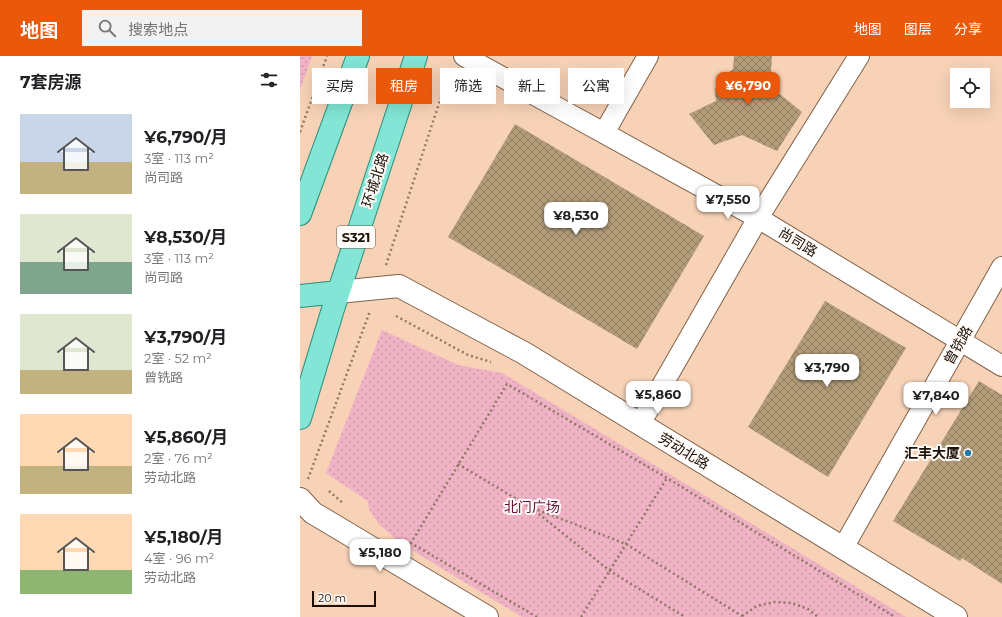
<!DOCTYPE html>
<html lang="zh">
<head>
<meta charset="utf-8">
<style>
  body { margin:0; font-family:Montserrat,"Noto Sans SC",sans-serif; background:#f2f2f2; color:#202124; height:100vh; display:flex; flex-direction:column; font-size:15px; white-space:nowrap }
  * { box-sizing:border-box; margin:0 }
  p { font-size:13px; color:#757577 }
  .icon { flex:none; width:22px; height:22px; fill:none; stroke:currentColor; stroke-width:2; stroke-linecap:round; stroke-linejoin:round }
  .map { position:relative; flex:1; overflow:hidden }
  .drawer { display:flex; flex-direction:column; background:#fff; width:300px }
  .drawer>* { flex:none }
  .banner { position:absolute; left:12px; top:12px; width:380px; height:36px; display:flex; gap:8px }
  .controls { position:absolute; left:650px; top:12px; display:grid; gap:8px }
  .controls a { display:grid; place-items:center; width:40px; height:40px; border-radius:0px; background:#fff; box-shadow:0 4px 16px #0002; font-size:20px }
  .scale { position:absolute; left:12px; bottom:10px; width:64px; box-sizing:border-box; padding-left:4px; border:2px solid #1d1007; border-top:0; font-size:11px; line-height:14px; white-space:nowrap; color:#1d1007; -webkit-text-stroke:3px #fefaf7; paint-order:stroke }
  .price { position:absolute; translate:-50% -34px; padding:0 9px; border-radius:8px; background:#fff; color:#222; font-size:13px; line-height:26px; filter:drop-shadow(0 1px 2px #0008) }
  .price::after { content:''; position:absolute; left:50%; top:24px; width:12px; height:9px; margin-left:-6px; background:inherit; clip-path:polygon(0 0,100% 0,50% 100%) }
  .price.active { background:#ea580c; color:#fff }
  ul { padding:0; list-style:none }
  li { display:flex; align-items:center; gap:12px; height:100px; padding:0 20px }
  li span { display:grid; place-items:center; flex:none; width:112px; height:80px; border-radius:0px; color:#555 }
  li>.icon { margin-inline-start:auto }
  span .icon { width:48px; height:48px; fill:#fffc; stroke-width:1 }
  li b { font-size:17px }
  h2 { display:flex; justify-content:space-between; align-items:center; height:48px; padding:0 20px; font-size:17px }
  .tag { padding:0 14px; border-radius:0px; background:#fff; box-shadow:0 4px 16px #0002; font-size:14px; line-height:36px }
  .tag.active { background:#ea580c; color:#fff }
  header { display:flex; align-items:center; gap:24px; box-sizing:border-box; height:56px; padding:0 20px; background:#ea580c; color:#fff }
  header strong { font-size:19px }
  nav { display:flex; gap:22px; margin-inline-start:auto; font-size:14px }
  .search { width:280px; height:36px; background:#f2f2f2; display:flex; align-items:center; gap:10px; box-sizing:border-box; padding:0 14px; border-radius:0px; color:#757577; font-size:15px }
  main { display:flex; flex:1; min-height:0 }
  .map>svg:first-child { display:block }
  .park { fill:url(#park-dots) }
  .building { fill:url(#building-cross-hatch) }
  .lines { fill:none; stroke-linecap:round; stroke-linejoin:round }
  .street-casing { stroke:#82624a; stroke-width:22 }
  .secondary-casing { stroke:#82624a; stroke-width:24 }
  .primary-casing { stroke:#298f7b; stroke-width:24 }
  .path { stroke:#917864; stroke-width:2.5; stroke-dasharray:2 3; stroke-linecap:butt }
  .street { stroke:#fff; stroke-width:20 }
  .secondary { stroke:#fff; stroke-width:22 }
  .primary { stroke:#82e5d5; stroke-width:22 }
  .poi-dot { fill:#277bab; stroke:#fefaf7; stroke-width:1.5 }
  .labels { text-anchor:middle; stroke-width:4; stroke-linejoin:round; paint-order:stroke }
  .shield { fill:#fefaf7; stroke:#60564f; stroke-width:1 }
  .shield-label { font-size:13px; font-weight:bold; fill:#1d1007 }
  .street-label { font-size:14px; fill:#1d1007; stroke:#fefaf7 }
  .poi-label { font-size:14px; font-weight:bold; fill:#1d1007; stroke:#fefaf7; text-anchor:end }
  .park-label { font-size:14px; fill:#681138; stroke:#fefaf7 }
</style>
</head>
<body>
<header>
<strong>地图</strong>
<div class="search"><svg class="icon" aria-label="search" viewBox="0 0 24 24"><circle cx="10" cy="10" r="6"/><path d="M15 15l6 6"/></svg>搜索地点</div>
<nav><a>地图</a><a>图层</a><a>分享</a></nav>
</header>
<main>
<section class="drawer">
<h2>7套房源<svg class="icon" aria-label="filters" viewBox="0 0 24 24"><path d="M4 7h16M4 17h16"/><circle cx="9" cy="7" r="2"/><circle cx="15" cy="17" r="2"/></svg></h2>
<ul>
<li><span style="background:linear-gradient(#c9d6e8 60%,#c2b280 0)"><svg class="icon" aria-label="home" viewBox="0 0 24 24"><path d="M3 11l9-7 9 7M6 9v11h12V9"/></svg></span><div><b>¥6,790/月</b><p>3室 · 113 m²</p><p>尚司路</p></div></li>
<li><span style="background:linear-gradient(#dfe7d0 60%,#7fa58c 0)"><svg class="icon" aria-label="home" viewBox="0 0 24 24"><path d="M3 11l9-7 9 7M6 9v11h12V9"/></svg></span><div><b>¥8,530/月</b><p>3室 · 113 m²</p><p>尚司路</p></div></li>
<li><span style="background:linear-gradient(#dfe7d0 70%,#c2b280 0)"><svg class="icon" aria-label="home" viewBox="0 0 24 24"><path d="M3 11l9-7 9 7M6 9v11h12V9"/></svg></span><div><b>¥3,790/月</b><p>2室 · 52 m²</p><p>曾铣路</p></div></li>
<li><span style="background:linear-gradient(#ffd9b3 65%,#c2b280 0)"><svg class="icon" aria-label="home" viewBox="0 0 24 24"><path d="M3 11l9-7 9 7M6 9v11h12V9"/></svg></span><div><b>¥5,860/月</b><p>2室 · 76 m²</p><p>劳动北路</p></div></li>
<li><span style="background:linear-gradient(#ffd9b3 70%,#8fb573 0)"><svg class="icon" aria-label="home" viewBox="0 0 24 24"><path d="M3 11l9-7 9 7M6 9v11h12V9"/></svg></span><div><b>¥5,180/月</b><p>4室 · 96 m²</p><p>劳动北路</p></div></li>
</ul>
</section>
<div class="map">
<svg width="702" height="561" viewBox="0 0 702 561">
  <defs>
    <pattern id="park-dots" width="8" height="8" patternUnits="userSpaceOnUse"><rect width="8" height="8" fill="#f0b2c5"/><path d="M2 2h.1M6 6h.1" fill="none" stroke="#cd98a8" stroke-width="1.8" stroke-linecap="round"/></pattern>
    <pattern id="building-cross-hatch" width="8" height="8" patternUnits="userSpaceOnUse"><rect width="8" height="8" fill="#b39d79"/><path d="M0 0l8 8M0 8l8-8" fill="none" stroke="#917f61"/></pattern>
  </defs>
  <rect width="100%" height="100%" fill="#f7d2b6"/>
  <path class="park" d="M0,0H12L0,34Z
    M82,274L158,309L202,317L606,561H222L100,487L79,468L69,453L68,445L26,417Z"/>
  <path class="building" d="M434,0H472L470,30L502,56L477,95L442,79L414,89L389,58L416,45L415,35L417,26L433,13Z
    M215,68L404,180L337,293L148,181Z
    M525,245L606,292L528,421L448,371Z
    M679,325L702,339V528L662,502L660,505L593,465Z"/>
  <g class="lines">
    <g class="street-casing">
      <path id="street" d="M164,0L458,162L702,310
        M304,77L348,0
        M340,368L458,162L559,0
        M543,492L702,211"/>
    </g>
    <g class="secondary-casing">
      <path id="secondary" d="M38,236L99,230L224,297L656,561
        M0,443L13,457L25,464L187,561"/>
    </g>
    <g class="primary-casing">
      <path id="primary" d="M0,158L58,0
        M0,240L38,236
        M0,362L33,253L116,0"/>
    </g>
    <path class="path" d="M0,76L27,0
      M86,209L150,14
      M96,260L168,299L191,306
      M158,408L230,451L310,515L385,561
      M8,423L70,255
      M29,435L44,448
      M233,452L326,488L442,560
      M442,560L457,550L474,546L492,547L508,553L518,561
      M237,561L111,487L207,328L367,422L595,561
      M281,561L367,422"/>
    <use href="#street" class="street"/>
    <use href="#secondary" class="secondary"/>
    <use href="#primary" class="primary"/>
  </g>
  <circle class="poi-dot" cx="668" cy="397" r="4"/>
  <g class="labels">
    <rect class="shield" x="37" y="170" width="38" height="22" rx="3"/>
    <g class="shield-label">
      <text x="56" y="186">S321</text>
    </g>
    <g class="street-label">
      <text transform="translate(75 124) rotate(-72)" y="5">环城北路</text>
      <text transform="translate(498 186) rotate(31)" y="5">尚司路</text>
      <text transform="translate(658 289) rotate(-60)" y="5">曾铣路</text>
      <text transform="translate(384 395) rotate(31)" y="5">劳动北路</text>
    </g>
    <g class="poi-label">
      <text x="660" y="402">汇丰大厦</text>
    </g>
    <g class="park-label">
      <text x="232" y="456">北门广场</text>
    </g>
  </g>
</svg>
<div class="controls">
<a><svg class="icon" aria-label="locate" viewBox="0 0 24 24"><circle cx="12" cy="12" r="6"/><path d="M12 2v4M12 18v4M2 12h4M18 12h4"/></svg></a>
</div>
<div class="scale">20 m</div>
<b class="price active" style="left:448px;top:50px">¥6,790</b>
<b class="price" style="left:428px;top:164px">¥7,550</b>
<b class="price" style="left:276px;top:180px">¥8,530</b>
<b class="price" style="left:527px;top:332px">¥3,790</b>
<b class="price" style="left:358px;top:359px">¥5,860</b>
<b class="price" style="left:636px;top:360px">¥7,840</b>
<b class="price" style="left:80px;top:517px">¥5,180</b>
<div class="banner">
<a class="tag">买房</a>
<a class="tag active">租房</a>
<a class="tag">筛选</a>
<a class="tag">新上</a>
<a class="tag">公寓</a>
</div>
</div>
</main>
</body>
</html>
